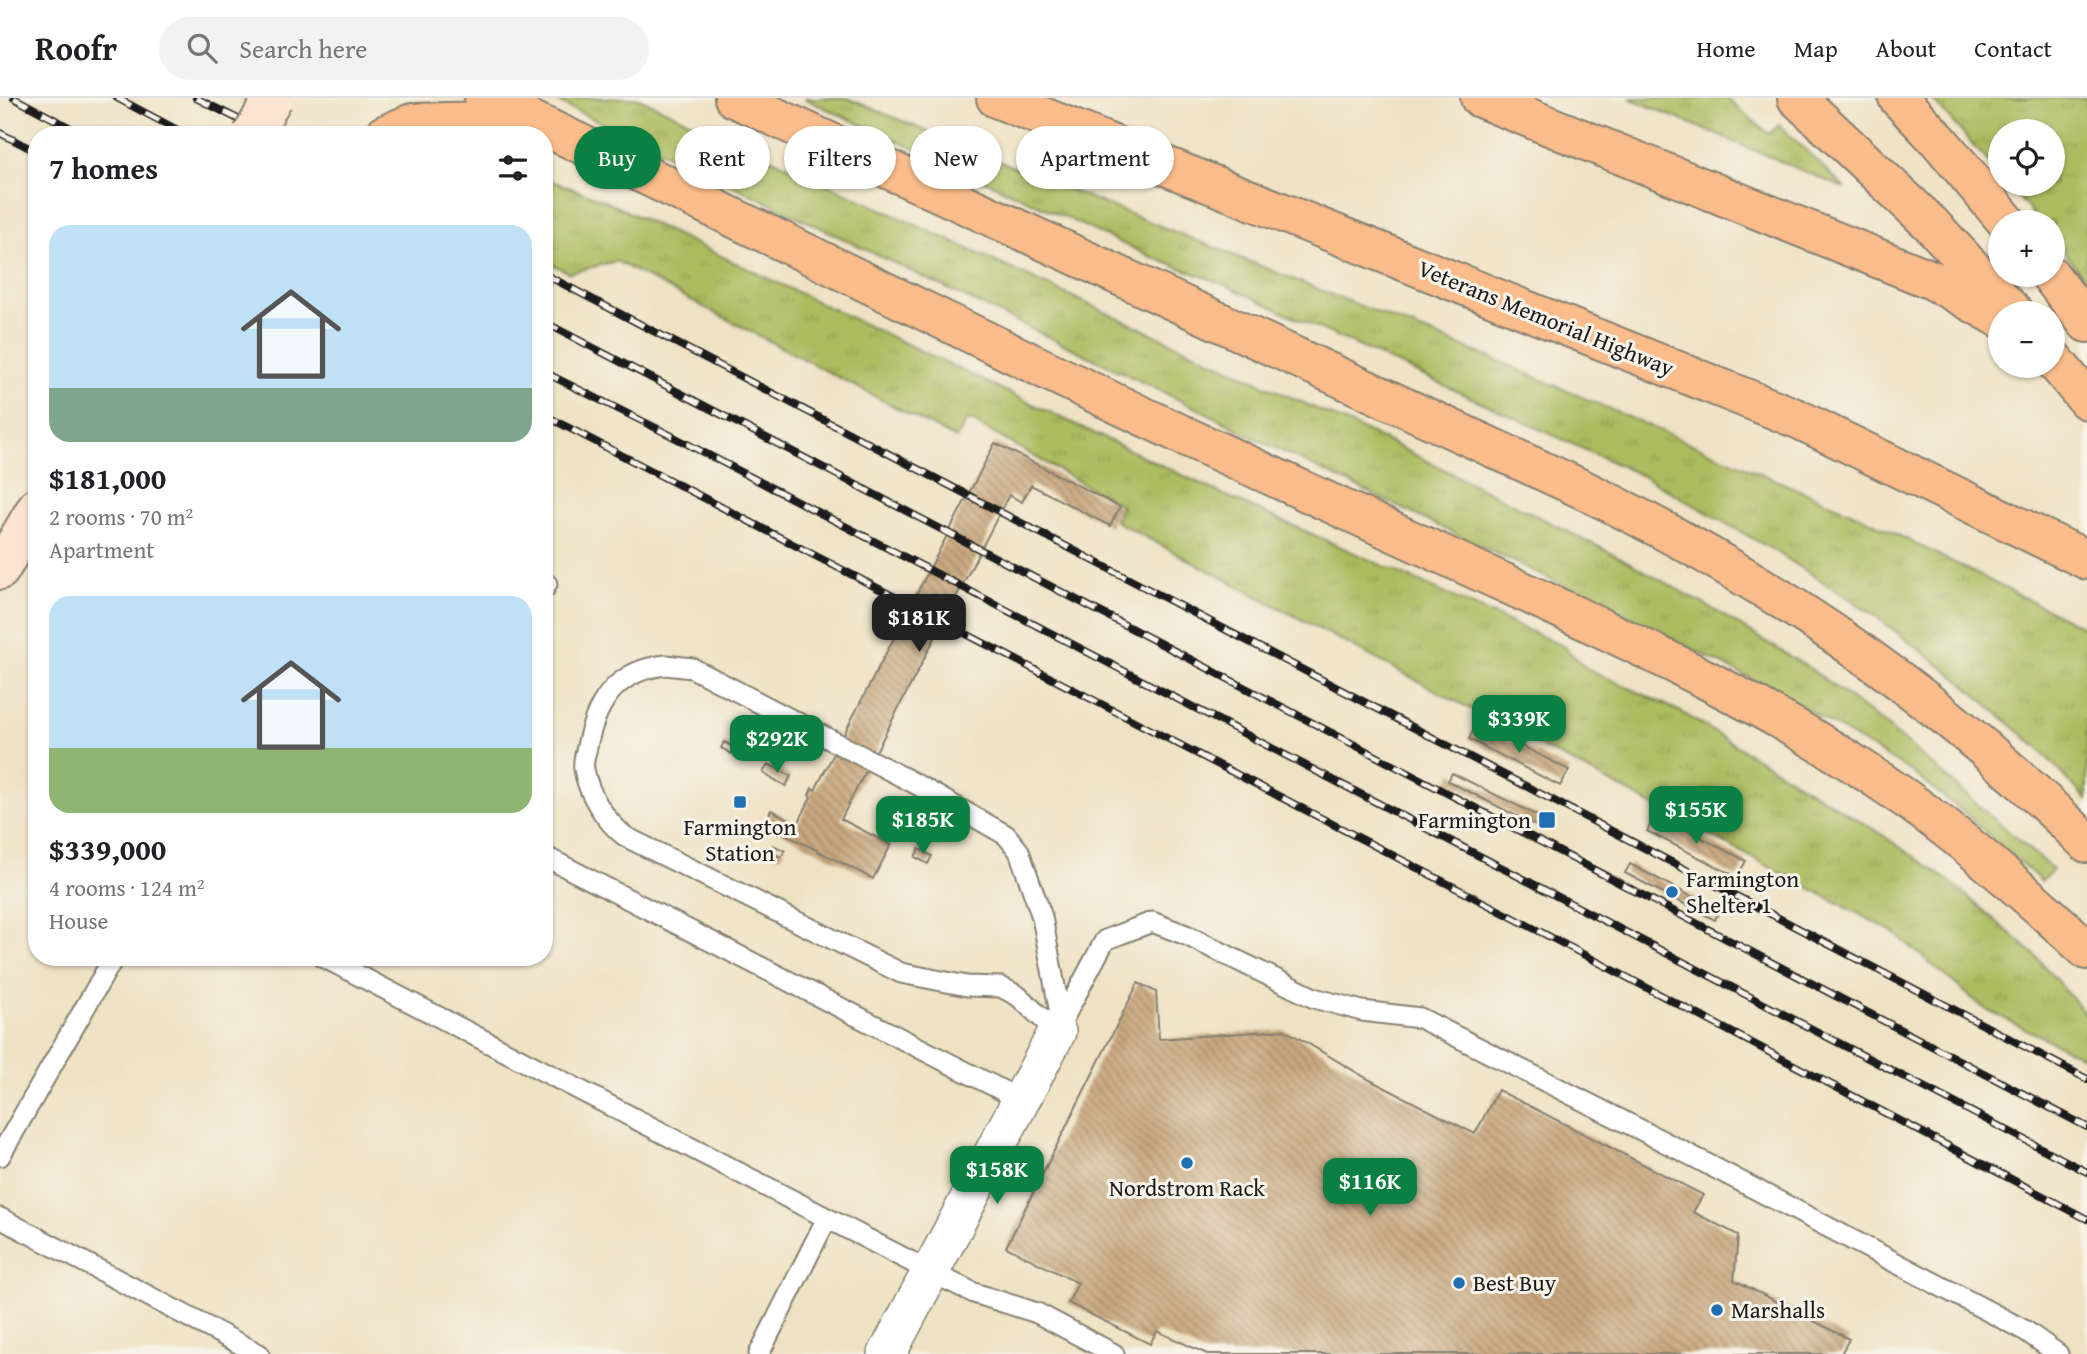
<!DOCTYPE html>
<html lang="en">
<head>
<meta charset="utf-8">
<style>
  body { margin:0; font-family:"Gentium Book Plus",serif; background:#f2f2f2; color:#202124; height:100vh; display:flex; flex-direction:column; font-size:26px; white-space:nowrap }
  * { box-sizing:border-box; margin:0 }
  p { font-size:23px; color:#757577 }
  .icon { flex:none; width:38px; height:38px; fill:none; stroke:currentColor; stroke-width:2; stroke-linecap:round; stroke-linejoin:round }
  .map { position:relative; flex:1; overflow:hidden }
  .panel { position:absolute; left:28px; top:28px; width:525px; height:840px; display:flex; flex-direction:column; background:#fff; border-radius:28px; box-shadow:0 2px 5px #0004 }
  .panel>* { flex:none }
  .banner { position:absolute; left:574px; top:28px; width:665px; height:63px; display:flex; gap:14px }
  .tools { position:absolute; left:1988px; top:21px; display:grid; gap:14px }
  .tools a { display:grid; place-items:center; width:77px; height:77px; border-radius:50%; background:#fff; box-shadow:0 2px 5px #0004; font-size:35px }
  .price { position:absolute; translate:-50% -60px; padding:0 16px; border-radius:14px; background:#0b8043; color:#fff; font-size:23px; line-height:46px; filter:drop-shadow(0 2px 4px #0008) }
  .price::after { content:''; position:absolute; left:50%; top:42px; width:21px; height:16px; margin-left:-10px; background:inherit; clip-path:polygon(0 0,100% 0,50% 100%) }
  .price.selected { background:#222; color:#fff }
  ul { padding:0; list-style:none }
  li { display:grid; align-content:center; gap:14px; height:371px; padding:0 21px }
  li span { display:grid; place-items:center; height:217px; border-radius:21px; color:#555 }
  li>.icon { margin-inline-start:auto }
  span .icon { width:126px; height:126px; fill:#fffc; stroke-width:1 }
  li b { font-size:30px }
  h2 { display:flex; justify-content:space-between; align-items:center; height:84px; padding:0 21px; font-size:30px }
  .chip { padding:0 24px; border-radius:32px; background:#fff; box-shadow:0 2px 5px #0004; font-size:24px; line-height:63px }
  .chip.selected { background:#0b8043; color:#fff }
  header { display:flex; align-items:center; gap:42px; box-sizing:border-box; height:98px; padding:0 35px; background:#fff; border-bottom:2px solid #e0e0e0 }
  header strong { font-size:33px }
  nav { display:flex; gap:38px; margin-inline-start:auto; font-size:24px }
  .search { width:490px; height:63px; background:#f2f2f2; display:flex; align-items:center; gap:18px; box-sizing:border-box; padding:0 24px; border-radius:38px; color:#757577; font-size:26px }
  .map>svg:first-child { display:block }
  .grass { fill:url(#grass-tufts); stroke:#646c3d; stroke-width:2 }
  .building { fill:url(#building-back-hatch) }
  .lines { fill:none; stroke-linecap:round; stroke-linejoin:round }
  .service-casing { stroke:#867f70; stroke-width:23 }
  .minor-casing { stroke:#867f70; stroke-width:40 }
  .secondary-casing { stroke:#867f70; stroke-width:42 }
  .motorway-casing { stroke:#867f70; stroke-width:42 }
  .service { stroke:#fff; stroke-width:19 }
  .minor { stroke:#fff; stroke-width:37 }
  .secondary { stroke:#fde4d1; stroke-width:38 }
  .motorway { stroke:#fabc8b; stroke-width:38 }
  .rail-casing { stroke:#1c1c1c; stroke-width:8 }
  .rail { stroke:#f7f3e8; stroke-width:5; stroke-dasharray:16; stroke-linecap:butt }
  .secondary-bridge-casing { stroke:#867f70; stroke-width:42; stroke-linecap:butt }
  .secondary-bridge { stroke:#fde4d1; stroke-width:38 }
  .poi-dot { fill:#1f6fb2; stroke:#f7f3e8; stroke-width:2.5 }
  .labels { text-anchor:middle; stroke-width:6; stroke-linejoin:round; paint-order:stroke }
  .street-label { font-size:23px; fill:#1c1c1c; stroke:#f7f3e8 }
  .poi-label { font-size:23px; fill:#1c1c1c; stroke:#f7f3e8; text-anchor:start }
</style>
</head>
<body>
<header>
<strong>Roofr</strong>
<div class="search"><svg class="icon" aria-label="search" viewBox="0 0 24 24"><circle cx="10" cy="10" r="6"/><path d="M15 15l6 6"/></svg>Search here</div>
<nav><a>Home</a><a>Map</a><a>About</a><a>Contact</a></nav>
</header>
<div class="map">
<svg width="2087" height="1256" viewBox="0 0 2087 1256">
  <defs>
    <pattern id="grass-tufts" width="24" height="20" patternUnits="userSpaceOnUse" patternTransform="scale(1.75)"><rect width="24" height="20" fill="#acbb5e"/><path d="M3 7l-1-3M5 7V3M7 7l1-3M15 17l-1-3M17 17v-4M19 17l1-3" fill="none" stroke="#93a051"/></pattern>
    <pattern id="building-back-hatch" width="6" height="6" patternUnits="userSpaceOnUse" patternTransform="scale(1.75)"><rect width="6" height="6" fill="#c9a87f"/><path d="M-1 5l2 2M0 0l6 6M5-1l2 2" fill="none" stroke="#a28867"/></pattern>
  </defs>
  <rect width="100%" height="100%" fill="#f7f3e8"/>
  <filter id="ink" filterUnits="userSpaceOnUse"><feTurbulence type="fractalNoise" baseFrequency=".0143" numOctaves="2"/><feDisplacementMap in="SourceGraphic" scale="14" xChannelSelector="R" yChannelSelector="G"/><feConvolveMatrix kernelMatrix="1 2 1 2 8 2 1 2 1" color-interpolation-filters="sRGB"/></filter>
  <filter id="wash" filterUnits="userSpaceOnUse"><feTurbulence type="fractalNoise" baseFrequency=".00686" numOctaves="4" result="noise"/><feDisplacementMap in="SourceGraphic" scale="28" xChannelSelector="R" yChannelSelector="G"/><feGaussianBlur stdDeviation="1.57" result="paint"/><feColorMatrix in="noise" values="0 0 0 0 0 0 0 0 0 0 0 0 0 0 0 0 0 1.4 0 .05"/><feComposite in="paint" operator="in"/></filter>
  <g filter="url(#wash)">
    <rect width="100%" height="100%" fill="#efe2c4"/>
    <path class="grass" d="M550,0H639L1393,346L1619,459L1718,514L1812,572L1886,627L2053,772L2041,783L1963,714L1912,674L1779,595L1613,511L1248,337L1213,318Z
      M803,0H847L1030,76L1491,260L1862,419L2087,531V702L2039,651L1959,582L1870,514L1778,455L1645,379L1218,184L1154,160Z
      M1629,0H1726L1769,36L1779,27L1846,91Z
      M1931,0H2087V183L2053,140V124H2039L2008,86H2053V33H2000V77Z
      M544,80L603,102L1222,396L1563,548L1586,570L1681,614L1878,734L1952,785L2035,857L2085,916L2087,915V961L1985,911L1893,834L1115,423L1122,408L968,321L956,341L616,163L569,175L544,162Z"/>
    <g id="blocks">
      <path class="building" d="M995,345L1120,409L1110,428L1031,387L1022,404L1009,397L841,721L891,747L873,781L765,726L771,712L798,726L811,699L809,697L812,690L815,692Z
        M1477,625L1569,672L1560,688L1469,641Z
        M724,644L736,650L732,656L721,650Z
        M768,666L791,678L786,688L763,675Z
        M1452,675L1542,720L1538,729L1448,683Z
        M1656,716L1746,763L1737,779L1647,733Z
        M773,747L785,753L781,759L769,754Z
        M919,751L932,758L928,766L915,759Z
        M1630,766L1719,813L1715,822L1625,775Z
        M1138,885L1156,894L1159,941L1285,932L1368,981L1475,1036L1498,992L1703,1097L1693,1114L1738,1137L1734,1182L1849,1241L1841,1256H1207L1157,1233L1150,1246L1068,1205L1078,1185L1006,1149Z"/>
    </g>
  </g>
  <g filter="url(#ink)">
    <use href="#blocks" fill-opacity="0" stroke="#867f70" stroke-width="2"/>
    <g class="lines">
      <g class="service-casing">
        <path id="service" d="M544,484L547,486L544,491
          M666,567L692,570L914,685L1006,737L1019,753L1042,819L1059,910L1057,934L1018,898L1001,889L967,888L901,875L626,739C606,724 588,696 584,671C582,663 587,652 588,644C598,600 619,572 666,567Z
          M544,758L1021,1002
          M323,859L931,1174L974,1195L1037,1215L1114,1256
          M1060,927L1105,842L1152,824L1186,837L1314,900L1362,913L1420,920L1694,1059L2026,1233L2058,1256
          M0,1058L114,859
          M0,1120L259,1256
          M759,1256L827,1120"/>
      </g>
      <g class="minor-casing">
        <path id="minor" d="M887,1256L1057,934"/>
      </g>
      <g class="secondary-casing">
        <path id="secondary" d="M0,472L37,409"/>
      </g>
      <g class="motorway-casing">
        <path id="motorway" d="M484,0C719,110 950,228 1185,338C1296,390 1407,440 1518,491C1644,549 1775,611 1889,689C1960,737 2025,794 2087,852
          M734,0L1582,391C1769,481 1940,598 2087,745
          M996,0L1798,321L2087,462
          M1480,0L1932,182L2000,220
          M1797,0L1931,126L2014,215
          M1898,0L1939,43L2007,124
          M384,37L412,25L522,22
          M2050,177L2087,225
          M2053,261L2087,302"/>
      </g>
      <use href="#service" class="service"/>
      <use href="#minor" class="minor"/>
      <use href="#secondary" class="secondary"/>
      <use href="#motorway" class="motorway"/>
      <g class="rail-casing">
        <path id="rail" d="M14,0L84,37
          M117,0L187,37
          M196,0L270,37
          M0,35L37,54
          M544,176L2087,981
          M544,224L2087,1029
          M544,274L670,337L2087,1074
          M544,317L1535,831L2087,1121"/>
      </g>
      <use href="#rail" class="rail"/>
      <g class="secondary-bridge-casing">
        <path id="secondary-bridge" d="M252,37L273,0"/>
      </g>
      <use href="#secondary-bridge" class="secondary-bridge"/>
    </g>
  </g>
  <g class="poi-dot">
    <rect x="733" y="697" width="14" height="14" rx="3.5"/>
    <rect x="1538" y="713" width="18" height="18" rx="3.5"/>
    <circle cx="1672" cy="794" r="7"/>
    <circle cx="1187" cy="1065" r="7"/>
    <circle cx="1459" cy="1185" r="7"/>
    <circle cx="1717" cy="1212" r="7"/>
  </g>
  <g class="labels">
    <g class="street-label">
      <text transform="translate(1546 220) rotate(22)" y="8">Veterans Memorial Highway</text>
    </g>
    <g class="poi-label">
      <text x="1531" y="730" text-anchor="end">Farmington</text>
      <text x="740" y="737" text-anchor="middle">Farmington<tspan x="740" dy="26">Station</tspan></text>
      <text x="1686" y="789">Farmington<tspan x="1686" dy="26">Shelter 1</tspan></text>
      <text x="1187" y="1098" text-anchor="middle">Nordstrom Rack</text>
      <text x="1473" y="1193">Best Buy</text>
      <text x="1731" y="1220">Marshalls</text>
    </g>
  </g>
</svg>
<div class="tools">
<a><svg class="icon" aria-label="locate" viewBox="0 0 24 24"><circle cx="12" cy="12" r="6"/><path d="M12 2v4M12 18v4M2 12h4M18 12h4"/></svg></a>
<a>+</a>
<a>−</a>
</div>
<b class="price selected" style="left:919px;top:556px">$181K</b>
<b class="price" style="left:1519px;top:657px">$339K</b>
<b class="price" style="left:777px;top:677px">$292K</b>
<b class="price" style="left:1696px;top:748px">$155K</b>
<b class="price" style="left:923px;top:758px">$185K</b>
<b class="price" style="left:997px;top:1108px">$158K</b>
<b class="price" style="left:1370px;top:1120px">$116K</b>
<div class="banner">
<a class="chip selected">Buy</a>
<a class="chip">Rent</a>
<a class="chip">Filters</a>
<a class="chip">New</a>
<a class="chip">Apartment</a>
</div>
<section class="panel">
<h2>7 homes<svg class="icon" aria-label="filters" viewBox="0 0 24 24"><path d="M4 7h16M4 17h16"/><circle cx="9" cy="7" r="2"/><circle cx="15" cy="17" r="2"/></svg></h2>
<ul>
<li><span style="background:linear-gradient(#bfe0f5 75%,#7fa58c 0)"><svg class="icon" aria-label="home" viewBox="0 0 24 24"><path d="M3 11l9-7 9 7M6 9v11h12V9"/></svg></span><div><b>$181,000</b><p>2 rooms · 70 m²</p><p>Apartment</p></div></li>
<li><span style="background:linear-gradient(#bfe0f5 70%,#8fb573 0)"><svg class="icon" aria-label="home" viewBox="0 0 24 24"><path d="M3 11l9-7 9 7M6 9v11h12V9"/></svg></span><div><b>$339,000</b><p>4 rooms · 124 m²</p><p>House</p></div></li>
</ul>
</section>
</div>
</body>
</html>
